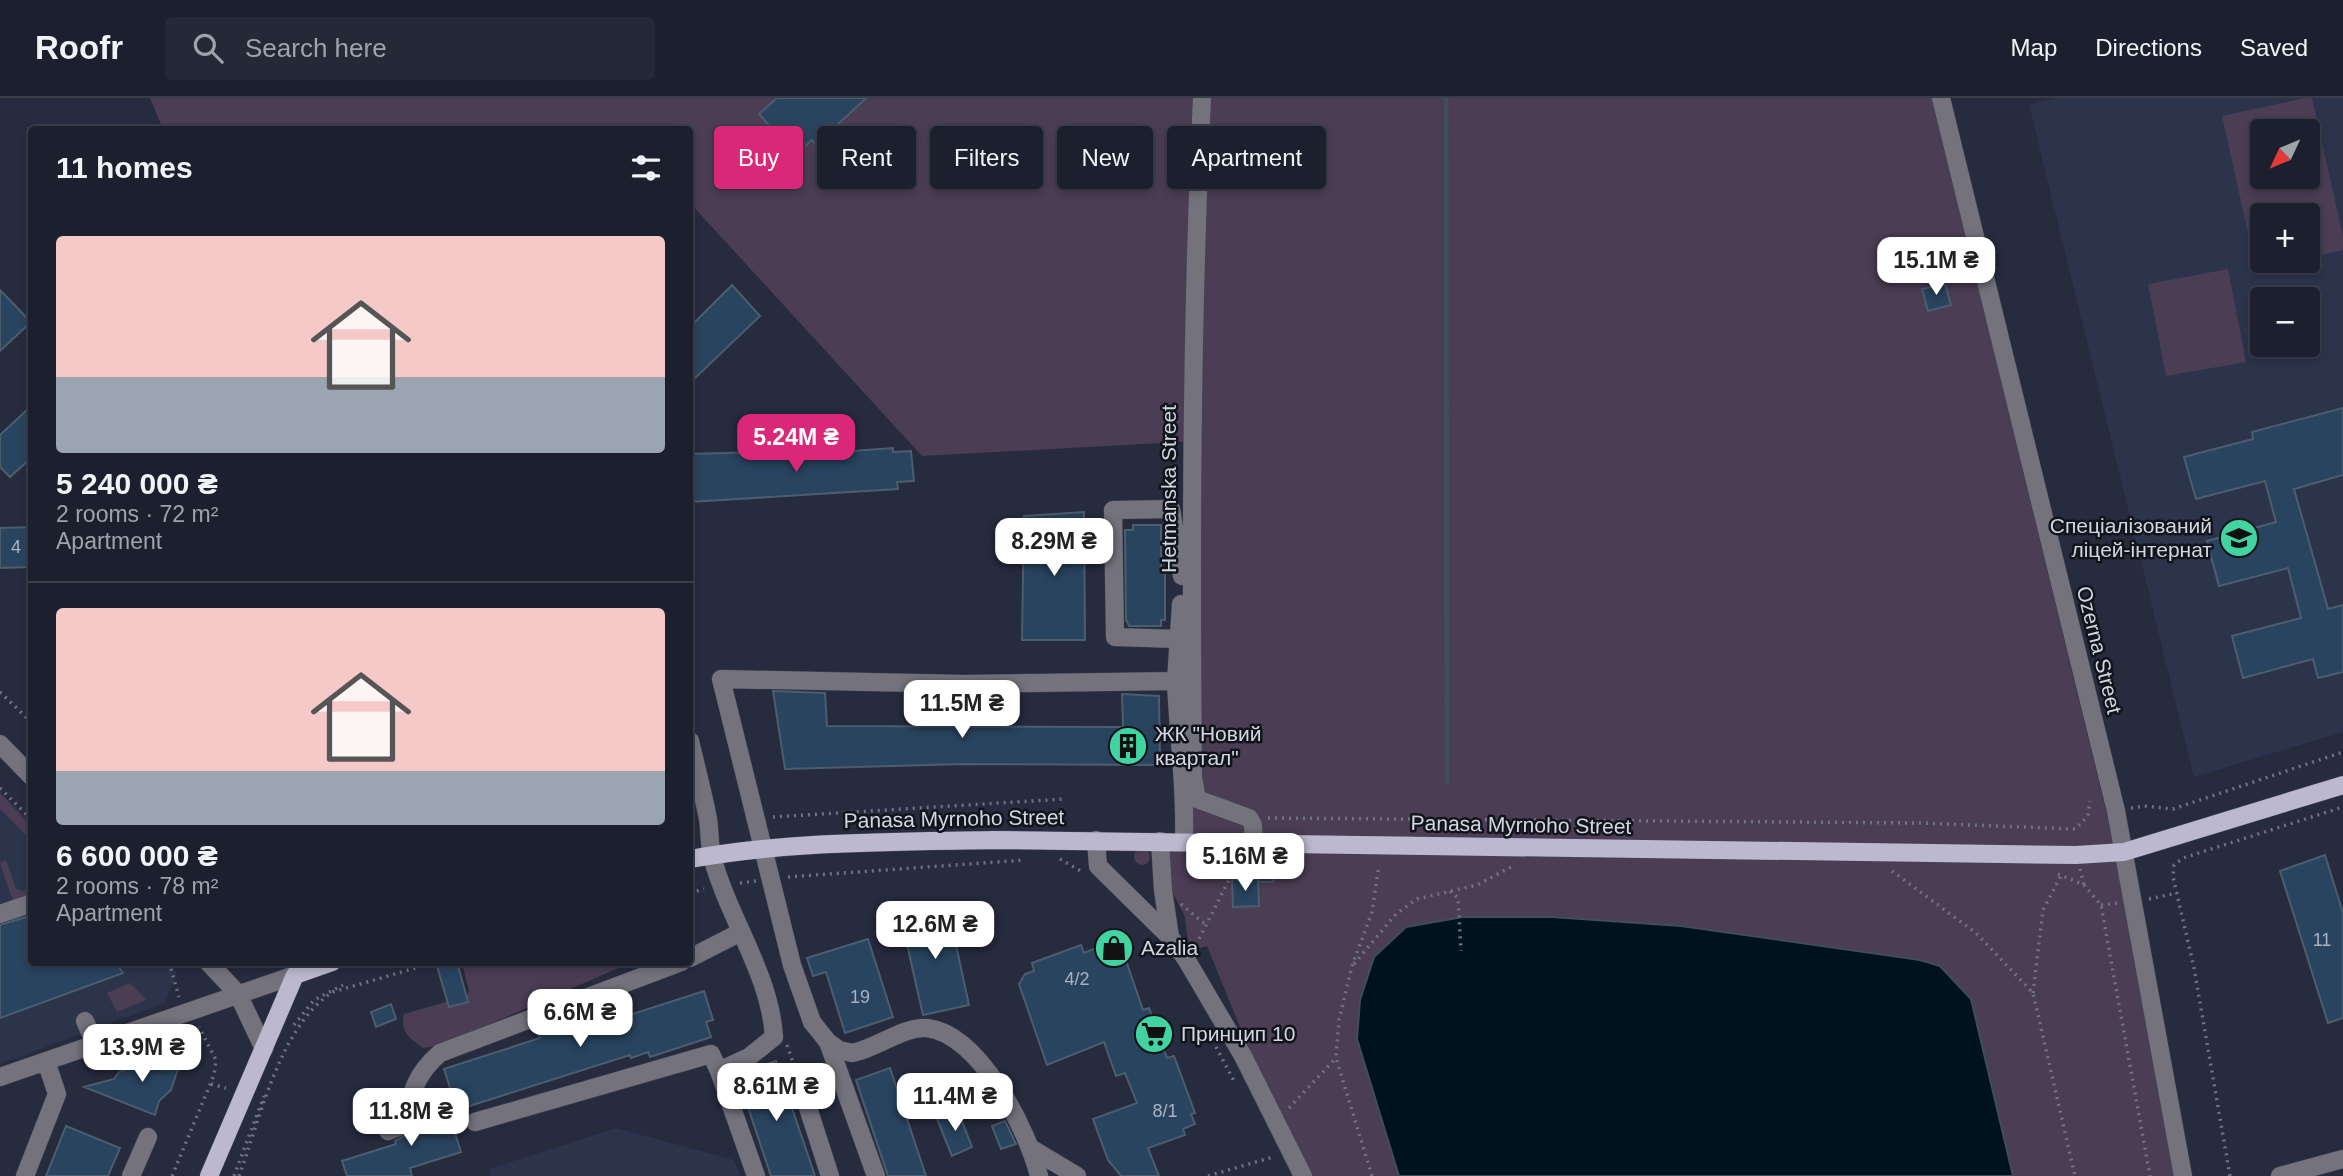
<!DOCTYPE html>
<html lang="en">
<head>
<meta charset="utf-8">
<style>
  body { margin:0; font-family:Helvetica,sans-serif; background:#252836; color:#f1f3f6; height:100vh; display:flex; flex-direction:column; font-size:26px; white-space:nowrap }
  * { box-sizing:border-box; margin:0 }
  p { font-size:23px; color:#a0a3aa }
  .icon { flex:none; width:38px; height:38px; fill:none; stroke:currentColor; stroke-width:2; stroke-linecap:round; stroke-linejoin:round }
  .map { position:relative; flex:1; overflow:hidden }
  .drawer { position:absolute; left:28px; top:28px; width:665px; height:840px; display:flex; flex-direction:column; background:#1c202e; border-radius:7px; box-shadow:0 4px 10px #0003,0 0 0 2px #3a3e4a }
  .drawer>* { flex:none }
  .guide { position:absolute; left:714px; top:28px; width:665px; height:63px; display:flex; gap:14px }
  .needle { width:46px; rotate:226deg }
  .tools { position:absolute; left:2250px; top:21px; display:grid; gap:14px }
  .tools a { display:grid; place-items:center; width:70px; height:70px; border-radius:7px; background:#1c202e; box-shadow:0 4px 10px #0003,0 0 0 2px #3a3e4a; font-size:35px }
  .price { position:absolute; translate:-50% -60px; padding:0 16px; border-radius:14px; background:#fff; color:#222; font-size:23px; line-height:46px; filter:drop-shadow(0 2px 4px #0008) }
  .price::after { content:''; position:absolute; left:50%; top:42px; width:21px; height:16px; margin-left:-10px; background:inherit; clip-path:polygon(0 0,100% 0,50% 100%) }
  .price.active { background:#db2777; color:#fff }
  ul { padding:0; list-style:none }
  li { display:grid; align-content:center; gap:14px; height:371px; padding:0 28px }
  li+li { border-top:2px solid #3a3e4a }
  li span { display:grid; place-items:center; height:217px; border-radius:7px; color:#555 }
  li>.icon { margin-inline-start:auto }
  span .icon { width:126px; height:126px; fill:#fffc; stroke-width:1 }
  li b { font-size:30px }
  h2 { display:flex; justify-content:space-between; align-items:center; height:84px; padding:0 28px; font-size:30px }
  .pill { padding:0 24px; border-radius:7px; background:#1c202e; box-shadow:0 4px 10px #0003,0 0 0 2px #3a3e4a; font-size:24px; line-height:63px }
  .pill.active { background:#db2777; color:#fff }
  header { display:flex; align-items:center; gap:42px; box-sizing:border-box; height:98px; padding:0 35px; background:#1c202e; border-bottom:2px solid #3a3e4a }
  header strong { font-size:33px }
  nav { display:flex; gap:38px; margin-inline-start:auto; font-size:24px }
  .search { width:490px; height:63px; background:#252836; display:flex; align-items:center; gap:18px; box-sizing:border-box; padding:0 24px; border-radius:7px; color:#a0a3aa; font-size:26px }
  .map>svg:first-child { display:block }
  .built { fill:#2c344c; fill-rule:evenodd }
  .green { fill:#4b3d54; fill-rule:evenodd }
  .water { fill:#00131d; stroke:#3f4e58; stroke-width:2 }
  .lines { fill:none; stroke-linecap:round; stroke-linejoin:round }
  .stream { stroke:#3f4e58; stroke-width:5 }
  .building { fill:#29445f; stroke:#4c5d6e; stroke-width:2 }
  .minor-casing { stroke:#424658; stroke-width:19 }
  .major-casing { stroke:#424658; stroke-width:19 }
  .path { stroke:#6f7383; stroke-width:3.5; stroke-dasharray:2 5; stroke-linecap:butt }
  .minor { stroke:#74737d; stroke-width:18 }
  .major { stroke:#bcb9ce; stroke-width:18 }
  .labels { text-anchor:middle; stroke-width:5; stroke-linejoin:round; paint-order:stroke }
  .number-label { font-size:18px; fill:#a8b2c1 }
  .street-label { font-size:21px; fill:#d2d6e2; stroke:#12141c }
  .poi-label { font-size:21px; fill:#d2d6e2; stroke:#12141c; text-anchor:start }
</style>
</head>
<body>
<header>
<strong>Roofr</strong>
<div class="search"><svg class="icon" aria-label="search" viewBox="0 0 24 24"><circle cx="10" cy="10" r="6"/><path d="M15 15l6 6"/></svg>Search here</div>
<nav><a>Map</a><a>Directions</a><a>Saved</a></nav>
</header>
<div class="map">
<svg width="2343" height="1078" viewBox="0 0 2343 1078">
  <rect width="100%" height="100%" fill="#262b3e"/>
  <path class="built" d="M2056,0H2343V634L2194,679L2029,7ZM2263,33H2308V79H2263ZM2263,117H2308V163H2263ZM2263,201H2308V247H2263Z
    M0,693L31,725L32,864L168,865L177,874L165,905L0,966Z
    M616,1030L734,1062L740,1078H491L489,1071Z"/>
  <path class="green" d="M150,0H1932L2114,746L2075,749L1192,735L1198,343L922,358L690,105V32L163,31Z
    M2305,0H2312L2343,138V152L2308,160V117H2263V163H2296L2256,171L2222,18ZM2263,33H2308V79H2263Z
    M2228,171L2246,264L2166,278L2148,186Z
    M0,695L31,728V742L0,711Z
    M1134 759a8 8 0 1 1 16 0a8 8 0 1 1-16 0Z
    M1170,754L2076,765L2118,762L2175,1078H1312L1250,954L1207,848L1189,853L1185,819L1168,785Z
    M6,762L16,791L22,793L31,789V799L14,806L0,765Z
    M462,865H630L442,947L423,950C409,940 400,934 404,916L466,898L469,893Z
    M130,885L146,902L117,914L107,895Z"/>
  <path class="water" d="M1463,819H1552L1681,828L1920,862L1940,868L1971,901L2013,1078H1399L1357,941L1360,902L1374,859L1406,829Z"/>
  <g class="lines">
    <path class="stream" d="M1446,0L1447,683"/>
  </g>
  <path class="building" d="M777,0H866L816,47L812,42L796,57L759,16Z
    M1945,186L1951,207L1928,213L1922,191Z
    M732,187L760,218L690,285V229Z
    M0,192L31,224L0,253Z
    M32,307V359L10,379L0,369V337Z
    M2343,310V377L2294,391L2328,511L2343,507V574L2318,580L2313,561L2243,580L2232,538L2301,520L2288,470L2219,488L2207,443L2276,424L2265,383L2196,401L2184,359L2253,341L2252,334Z
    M837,349L838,354L893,350V354L911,353L914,383L897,384L898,391L690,404V356L762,354L763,361Z
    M1084,414L1085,542H1022L1024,418Z
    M1133,427H1161V472L1165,473V522H1161V528H1129L1126,522L1125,432H1133Z
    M32,429V469L0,470V430Z
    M773,593L825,595L827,628L1123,629L1122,596L1159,598L1160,667L965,666L785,671Z
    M2325,757L2343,815V920L2328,925L2280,773Z
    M1258,770H1273V784H1258Z
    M1232,781H1258L1259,808L1233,809Z
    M948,810L969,907L923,917L901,820Z
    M32,817V864H115L123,875L0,920V827Z
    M868,841L893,919L845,935L826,874L813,878L807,860Z
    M1113,843L1121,848L1143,912L1149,910L1167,960L1174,958L1195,1015L1191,1016L1195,1026L1183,1031L1185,1037L1148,1050L1159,1078H1121L1108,1062L1093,1021L1137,1005L1125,975L1116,978L1104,944L1047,967L1019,886L1025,876L1034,873L1032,865L1081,847L1084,855Z
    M449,864H457L468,904L449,909L437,868Z
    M704,893L713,922L706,924L711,939L650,959L648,954L631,960L630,957L457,1012L444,971L540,940L538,935L586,919L588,925L613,917L614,922Z
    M391,906L396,921L376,929L371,914Z
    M170,957L180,965L171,992L159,1003L155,1017L84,989L114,981L119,974Z
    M776,963L815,1078H771L742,991L745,989L743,983L749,981L746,973Z
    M890,970L926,1078H888L856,982Z
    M445,1003L461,1054L410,1070L412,1078H347L342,1063L396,1046L395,1043L420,1029L421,1011Z
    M958,1013L972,1049L952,1058L937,1021Z
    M1005,1023L1016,1046L1001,1051L992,1028Z
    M66,1028L120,1050L108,1078H46Z"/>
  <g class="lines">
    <g class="minor-casing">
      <path id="minor" d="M1202,0C1191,227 1191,453 1193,680L1197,701L1249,720L1253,727L1254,745
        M1941,0L2116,713L2183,1078
        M1178,541L1115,539L1113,412L1171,411L1182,478
        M1176,583L1181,506
        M0,646L32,679
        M1096,742L1098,768L1170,839L1186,861L1243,958L1303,1078
        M1160,743L1163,792L1170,839
        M0,816L32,805
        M690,860L739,835
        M208,864L238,896L264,951
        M85,923L95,946
        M828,944L876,1078
        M719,973L756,1078
        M0,979L295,877
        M800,985L830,1078
        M475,1024L711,956L719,973L749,959L774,939C770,875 728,820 712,758C709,746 710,733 708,721C703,695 696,669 690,643
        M388,1033L409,1025C408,995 418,974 440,955L681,864
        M1032,1051L1077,1078
        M25,1078L57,996L46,963
        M131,1078L148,1039
        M1039,1078C1028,1033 980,936 927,930C903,928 876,951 852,955L839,952L828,944L812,924L792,867L721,581L964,586L1176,583C1178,636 1186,690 1184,743
        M2280,1078L2343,1061"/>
    </g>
    <g class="major-casing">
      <path id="major" d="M690,761C790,743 892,744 994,742L2076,757L2124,754L2343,687
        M209,1078L295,877L332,864"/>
    </g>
    <path class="path" d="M0,594L32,625
      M0,690L32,722
      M2131,710L2144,708L2173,711L2343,654
      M773,719L1064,701
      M1268,720L1919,725L2075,731L2088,718L2090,703
      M1060,761L1081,773
      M2080,771L2084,787
      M1892,773L1976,835L2033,895L2075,1078
      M2058,776L2084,787L2101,807L2150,1078
      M788,779L1025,762
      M740,785L756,783
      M1450,793L1458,800L1461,853
      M690,795L704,791
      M2149,801L2177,795
      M1181,806L1207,828
      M2101,807L2117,805
      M1196,847L1238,764
      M169,864L179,899
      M1354,866L1396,816L1417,801L1477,787L1513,768
      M2033,895L2043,812L2062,776
      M294,927L314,902L343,887
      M787,947L795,970
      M1216,949L1234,983
      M211,986L226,990
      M1289,1010L1336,960
      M172,1078L214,977L216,962L199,929
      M234,1078L264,998
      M239,1078C260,1021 280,927 333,894L436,864
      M1208,1078L1273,1059
      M1372,1078L1336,960L1339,922L1352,868L1372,814L1379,767
      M2230,1078L2194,870L2173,779L2174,767L2183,760L2343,709"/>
    <use href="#minor" class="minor"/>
    <use href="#major" class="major"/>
  </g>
  <defs>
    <g id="school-disc" transform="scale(2.0125)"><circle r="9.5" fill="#41d4a1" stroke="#12141c"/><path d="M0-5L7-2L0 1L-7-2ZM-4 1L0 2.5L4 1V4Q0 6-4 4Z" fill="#111"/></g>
    <g id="building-disc" transform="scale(2.0125)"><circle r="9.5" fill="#41d4a1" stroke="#12141c"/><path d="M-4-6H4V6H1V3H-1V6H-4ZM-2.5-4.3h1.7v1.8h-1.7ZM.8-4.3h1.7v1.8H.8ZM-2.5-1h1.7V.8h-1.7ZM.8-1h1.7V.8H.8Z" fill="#111"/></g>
    <g id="shop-disc" transform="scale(2.0125)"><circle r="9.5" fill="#41d4a1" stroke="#12141c"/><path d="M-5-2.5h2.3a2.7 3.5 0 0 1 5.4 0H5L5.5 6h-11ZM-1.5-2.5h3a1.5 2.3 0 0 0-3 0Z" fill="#111"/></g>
    <g id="supermarket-disc" transform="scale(2.0125)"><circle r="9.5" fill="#41d4a1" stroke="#12141c"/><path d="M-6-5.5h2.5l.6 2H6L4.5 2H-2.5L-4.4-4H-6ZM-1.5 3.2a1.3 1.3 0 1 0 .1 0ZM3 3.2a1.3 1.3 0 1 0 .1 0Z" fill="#111"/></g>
  </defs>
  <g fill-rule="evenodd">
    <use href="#school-disc" x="2239" y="440"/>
    <use href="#building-disc" x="1128" y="648"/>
    <use href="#shop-disc" x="1114" y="850"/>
    <use href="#supermarket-disc" x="1154" y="936"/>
  </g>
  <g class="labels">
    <g class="number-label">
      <text x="16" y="455">4</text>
      <text x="2322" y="848">11</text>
      <text x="1077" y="887">4/2</text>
      <text x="860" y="905">19</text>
      <text x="1165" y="1019">8/1</text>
    </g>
    <g class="street-label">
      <text transform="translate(1169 391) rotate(-90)" y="7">Hetmanska Street</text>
      <text transform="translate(2099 552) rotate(76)" y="7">Ozerna Street</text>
      <text transform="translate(954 721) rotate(-1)" y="7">Panasa Myrnoho Street</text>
      <text transform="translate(1521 727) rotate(1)" y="7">Panasa Myrnoho Street</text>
    </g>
    <g class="poi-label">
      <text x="2212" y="435" text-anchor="end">Спеціалізований<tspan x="2212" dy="24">ліцей-інтернат</tspan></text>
      <text x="1155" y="643">ЖК "Новий<tspan x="1155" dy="24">квартал"</tspan></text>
      <text x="1141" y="857">Azalia</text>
      <text x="1181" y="943">Принцип 10</text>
    </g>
  </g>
</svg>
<div class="tools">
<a><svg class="needle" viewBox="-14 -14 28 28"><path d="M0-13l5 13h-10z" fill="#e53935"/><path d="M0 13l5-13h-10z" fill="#a0a3aa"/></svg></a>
<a>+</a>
<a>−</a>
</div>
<b class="price" style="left:1936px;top:199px">15.1M ₴</b>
<b class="price active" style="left:796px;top:376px">5.24M ₴</b>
<b class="price" style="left:1054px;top:480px">8.29M ₴</b>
<b class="price" style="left:962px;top:642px">11.5M ₴</b>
<b class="price" style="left:1245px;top:795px">5.16M ₴</b>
<b class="price" style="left:935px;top:863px">12.6M ₴</b>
<b class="price" style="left:580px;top:951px">6.6M ₴</b>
<b class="price" style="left:142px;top:986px">13.9M ₴</b>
<b class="price" style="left:776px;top:1025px">8.61M ₴</b>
<b class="price" style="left:955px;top:1035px">11.4M ₴</b>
<b class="price" style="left:411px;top:1050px">11.8M ₴</b>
<div class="guide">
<a class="pill active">Buy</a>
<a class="pill">Rent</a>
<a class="pill">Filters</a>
<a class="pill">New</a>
<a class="pill">Apartment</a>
</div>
<section class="drawer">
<h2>11 homes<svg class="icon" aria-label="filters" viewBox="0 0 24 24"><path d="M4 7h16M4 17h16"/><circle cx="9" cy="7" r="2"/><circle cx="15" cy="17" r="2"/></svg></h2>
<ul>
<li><span style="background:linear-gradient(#f6c9c9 65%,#9aa5b1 0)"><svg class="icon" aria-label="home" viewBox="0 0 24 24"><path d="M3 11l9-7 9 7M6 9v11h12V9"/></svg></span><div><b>5 240 000 ₴</b><p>2 rooms · 72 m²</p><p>Apartment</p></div></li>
<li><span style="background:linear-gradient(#f6c9c9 75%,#9aa5b1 0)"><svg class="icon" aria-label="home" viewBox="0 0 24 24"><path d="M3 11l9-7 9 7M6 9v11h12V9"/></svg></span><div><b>6 600 000 ₴</b><p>2 rooms · 78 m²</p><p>Apartment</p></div></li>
</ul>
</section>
</div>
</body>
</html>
